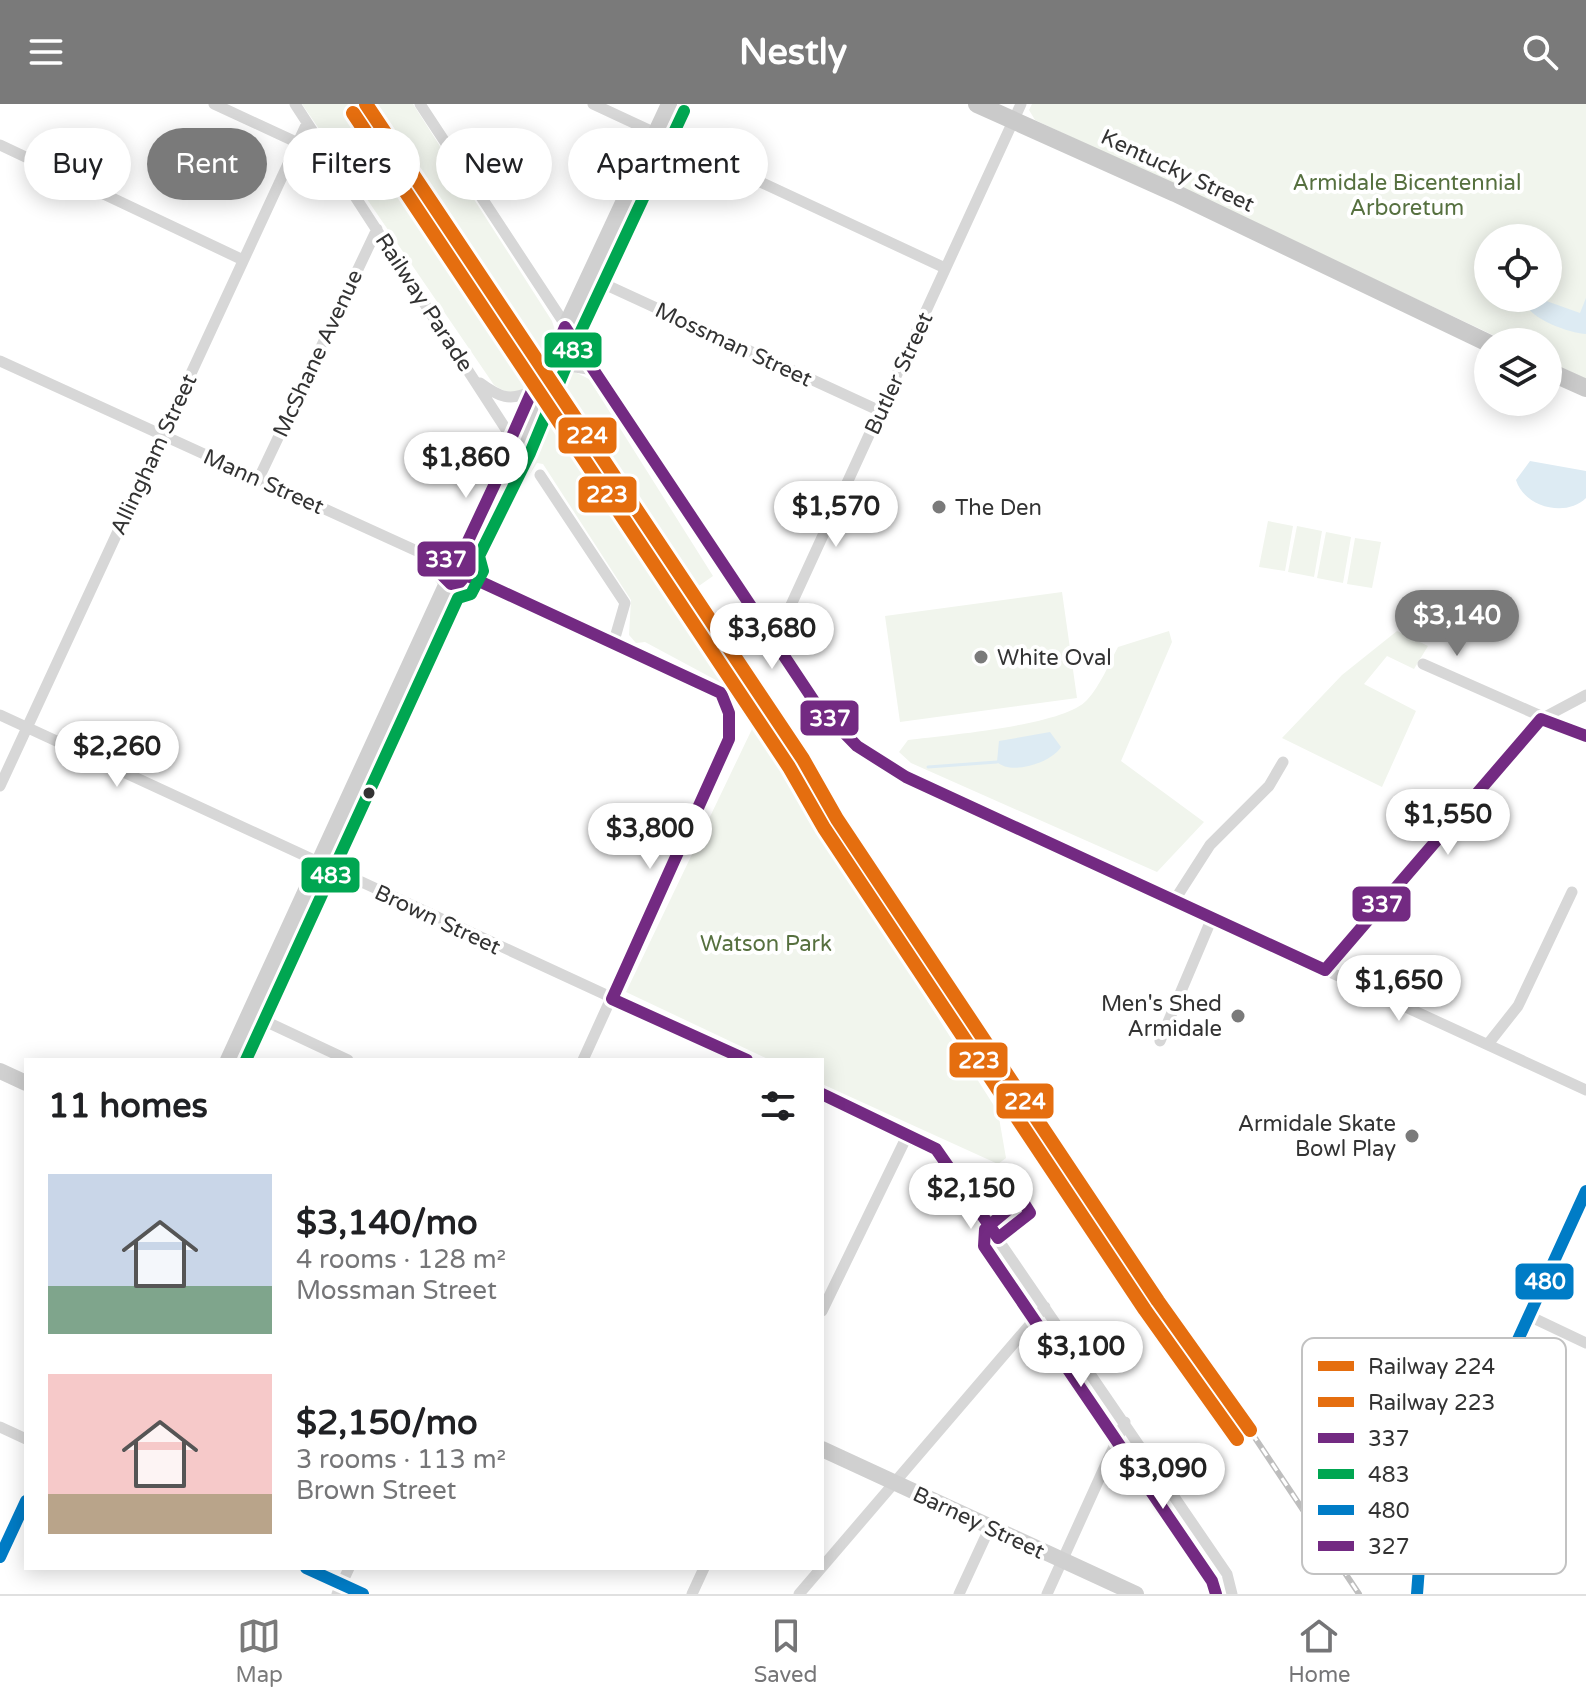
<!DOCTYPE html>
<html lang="en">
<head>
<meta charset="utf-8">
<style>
  body { margin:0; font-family:"Varela Round",sans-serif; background:#f6f6f6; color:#202124; height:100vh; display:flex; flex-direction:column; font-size:30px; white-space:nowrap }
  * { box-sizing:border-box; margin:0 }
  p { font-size:26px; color:#757577 }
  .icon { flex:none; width:44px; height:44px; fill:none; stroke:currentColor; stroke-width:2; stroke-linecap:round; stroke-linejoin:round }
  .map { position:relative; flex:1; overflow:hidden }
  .details { position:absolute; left:24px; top:954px; width:800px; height:512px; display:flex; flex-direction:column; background:#fff; border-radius:0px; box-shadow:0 4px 20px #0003 }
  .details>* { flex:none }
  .banner { position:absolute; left:24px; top:24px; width:800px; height:72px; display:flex; gap:16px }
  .fabs { position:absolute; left:1474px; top:120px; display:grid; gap:16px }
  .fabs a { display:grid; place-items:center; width:88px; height:88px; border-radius:50%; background:#fff; box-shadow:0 4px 20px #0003; font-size:40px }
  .price { position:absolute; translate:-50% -68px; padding:0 18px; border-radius:28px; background:#fff; color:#222; font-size:26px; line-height:52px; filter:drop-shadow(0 2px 4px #0008) }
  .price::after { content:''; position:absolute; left:50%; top:48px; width:24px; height:18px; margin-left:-12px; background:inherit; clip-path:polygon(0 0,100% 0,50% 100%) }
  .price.selected { background:#7a7a7a; color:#fff }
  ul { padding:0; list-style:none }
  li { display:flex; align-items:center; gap:24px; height:200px; padding:0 24px }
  li span { display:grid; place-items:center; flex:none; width:224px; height:160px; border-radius:0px; color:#555 }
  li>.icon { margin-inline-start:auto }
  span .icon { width:96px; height:96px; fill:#fffc; stroke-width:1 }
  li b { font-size:34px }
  h2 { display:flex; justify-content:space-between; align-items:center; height:96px; padding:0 24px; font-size:34px }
  .pill { padding:0 28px; border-radius:36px; background:#fff; box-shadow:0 4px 20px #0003; font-size:28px; line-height:72px }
  .pill.selected { background:#7a7a7a; color:#fff }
  header { display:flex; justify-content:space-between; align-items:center; height:104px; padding:0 24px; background:#7a7a7a; color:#fff; font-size:36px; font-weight:700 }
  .tab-bar { display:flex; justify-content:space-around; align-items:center; height:112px; border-top:2px solid #e0e0e0; background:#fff; font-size:22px; color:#757577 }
  .tab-bar a { display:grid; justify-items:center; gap:4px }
  .tab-bar .selected { color:#7a7a7a }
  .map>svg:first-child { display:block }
  .green { fill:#f1f5ed; fill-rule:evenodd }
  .water { fill:#ddebf3 }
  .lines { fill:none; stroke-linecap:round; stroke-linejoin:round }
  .stream { stroke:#ddebf3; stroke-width:3 }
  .street { stroke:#d7d7d7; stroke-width:11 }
  .secondary { stroke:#d0d0d0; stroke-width:16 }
  .primary { stroke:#cacaca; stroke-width:18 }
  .rail-casing { stroke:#bebebe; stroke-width:6 }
  .rail { stroke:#fff; stroke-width:3; stroke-dasharray:9; stroke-linecap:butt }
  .bus-1-casing { stroke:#fff; stroke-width:18 }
  .bus-2-casing { stroke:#fff; stroke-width:18 }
  .bus-3-casing { stroke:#fff; stroke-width:18 }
  .bus-4-casing { stroke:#fff; stroke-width:18 }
  .bus-1 { stroke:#732a82; stroke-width:12 }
  .bus-2 { stroke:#00a651; stroke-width:12 }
  .bus-3 { stroke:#007cc6; stroke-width:12 }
  .bus-4 { stroke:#732a82; stroke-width:12 }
  .rail-1-casing { stroke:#fff; stroke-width:20 }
  .rail-2-casing { stroke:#fff; stroke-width:20 }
  .rail-1 { stroke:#e56e0f; stroke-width:14 }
  .rail-2 { stroke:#e56e0f; stroke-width:14 }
  .poi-dot { fill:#7a7a7a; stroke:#fff; stroke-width:3 }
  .bus-dot { fill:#333; stroke:#fff; stroke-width:3 }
  .labels { text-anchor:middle; stroke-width:8; stroke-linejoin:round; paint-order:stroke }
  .street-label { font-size:22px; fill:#333; stroke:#fff }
  .park-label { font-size:22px; fill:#56703f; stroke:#fff }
  .poi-label { font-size:22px; fill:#333; stroke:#fff; text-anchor:start }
  .key { fill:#fff; stroke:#c2c2c2; stroke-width:2 }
  .key-label { font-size:22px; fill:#333 }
  .line-badge { stroke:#fff; stroke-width:3 }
  .badge-label { font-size:22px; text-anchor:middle; font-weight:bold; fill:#fff }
</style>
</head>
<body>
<header><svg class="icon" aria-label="menu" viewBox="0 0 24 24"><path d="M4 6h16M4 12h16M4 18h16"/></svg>Nestly<svg class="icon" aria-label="search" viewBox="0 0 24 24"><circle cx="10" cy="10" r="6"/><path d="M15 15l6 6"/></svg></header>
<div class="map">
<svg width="1586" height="1490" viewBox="0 0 1586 1490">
  <rect width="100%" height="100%" fill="#fff"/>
  <path class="green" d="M302,0H360L538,271C527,289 512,294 494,281Z
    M371,0H413L552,217L556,229L543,258Z
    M1032,0H1586V275L1548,257V238H1508L1035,16L1029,6ZM1488,134H1548V194H1488Z
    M563,268H575L589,275L713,472L696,484L553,277Z
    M549,281L716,538L736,577L727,582L645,538L636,539L629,531L631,496L543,360L537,359L529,371L519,365L514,367Z
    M1268,417L1293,422L1285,467L1259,463Z
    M1297,422L1322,427L1314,473L1288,468Z
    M1326,428L1351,433L1343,479L1317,474Z
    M1355,434L1381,438L1372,484L1347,480Z
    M1062,488L1077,594L900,618L885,512Z
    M1169,527L1172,538L1121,657L1204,718L1157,768L911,659L899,648L908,636C945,631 1064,622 1087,596C1100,582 1109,560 1118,543Z
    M1397,527L1428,542L1414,565L1387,552L1364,580L1416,607L1382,683L1282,634L1342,571Z
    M753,623L998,1008L1006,1054L998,1060L822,980V956H770L626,888Z"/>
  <path class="water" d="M1523,194H1538L1580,209L1586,194V230C1568,229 1525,213 1523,194Z
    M1530,357L1586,367V394C1566,414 1524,403 1516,376Z
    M1050,628L1061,643C1052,658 1012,672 997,658L999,637Z"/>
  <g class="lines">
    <path class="stream" d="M928,663L997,658"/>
    <path class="street" d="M214,0L296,38
      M295,0L511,333
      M420,0L787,558L837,624L857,642L906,673L1586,986
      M593,0L945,164
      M0,41L243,156
      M589,173L880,307
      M0,257L441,458
      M549,263L563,261L594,266
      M480,279C499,293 510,298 532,287
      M540,371L625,499L614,537
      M259,374L377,125
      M466,471L709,582C730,594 729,613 729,635L583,956
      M774,538L1021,0
      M1423,560L1586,632
      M0,611L747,956
      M0,682L307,19
      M1174,797L1210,741L1269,682L1283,658
      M1325,866L1541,615L1586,591
      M250,910L348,956
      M1160,937L1212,814
      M1488,940L1518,902L1572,788
      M822,990L936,1045L1227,1470L1232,1490
      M822,1207L908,1030
      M1529,1212L1586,1239
      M1357,1281L1443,1399
      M0,1323L26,1335
      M306,1464L363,1490
      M337,1490L349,1464
      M692,1490L704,1464
      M799,1490L1045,1203
      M959,1490L990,1423
      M1047,1490L1125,1318"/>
    <path class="secondary" d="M460,454L516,342L565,223L669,0
      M447,479L439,468L441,458L450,453L460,454
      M447,479L460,478L467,463L460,454
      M228,956L447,479
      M0,967L26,979
      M822,1345L1136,1490
      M0,1453L26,1397
      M1417,1490L1420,1450L1586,1087"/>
    <path class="primary" d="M977,0L1175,89L1488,239
      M1548,267L1586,284"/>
    <g class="rail-casing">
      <path id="rail" d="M803,655L1359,1490"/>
    </g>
    <use href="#rail" class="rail"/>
    <g class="bus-1-casing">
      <path id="bus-1" d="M565,223L816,600L857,642L906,673L1325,866L1541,615L1586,632
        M565,223L539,284L532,287L509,339L507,354L460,454H447L439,468L451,480L460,478L466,471L721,589L729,609V635L612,895L747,956
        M822,990L936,1045L998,1134L1030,1109L1025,1101"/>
    </g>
    <g class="bus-2-casing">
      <path id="bus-2" d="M246,956L458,494L471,490L483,467L479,452L530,349L580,229L684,7"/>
    </g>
    <g class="bus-3-casing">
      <path id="bus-3" d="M0,1453L26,1397
        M306,1464L363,1490
        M1417,1490L1420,1450L1586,1087"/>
    </g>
    <g class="bus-4-casing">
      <path id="bus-4" d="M1009,1105L985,1125L984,1142L1212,1477L1216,1490"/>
    </g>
    <use href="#bus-1" class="bus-1"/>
    <use href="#bus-2" class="bus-2"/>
    <use href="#bus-3" class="bus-3"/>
    <use href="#bus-4" class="bus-4"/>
    <g class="rail-1-casing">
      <path id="rail-1" d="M366,0L803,655L837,715L1158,1197L1250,1326"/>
    </g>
    <g class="rail-2-casing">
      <path id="rail-2" d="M353,9L789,663L824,724L1145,1206L1237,1335"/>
    </g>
    <use href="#rail-1" class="rail-1"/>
    <use href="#rail-2" class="rail-2"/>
  </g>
  <g class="poi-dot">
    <circle cx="939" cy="403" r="8"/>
    <circle cx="981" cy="553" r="8"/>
    <circle cx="1238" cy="912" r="8"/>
    <circle cx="1412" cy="1032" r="8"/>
  </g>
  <circle class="bus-dot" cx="369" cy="689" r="7"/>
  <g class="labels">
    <g class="street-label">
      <text transform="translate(1178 66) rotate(25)" y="8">Kentucky Street</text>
      <text transform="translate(425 198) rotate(57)" y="8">Railway Parade</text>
      <text transform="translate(734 240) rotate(25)" y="8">Mossman Street</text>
      <text transform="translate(317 249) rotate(-65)" y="8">McShane Avenue</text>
      <text transform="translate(898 269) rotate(-65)" y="8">Butler Street</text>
      <text transform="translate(153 350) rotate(-65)" y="8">Allingham Street</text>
      <text transform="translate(264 377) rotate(24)" y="8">Mann Street</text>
      <text transform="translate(438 815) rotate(25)" y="8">Brown Street</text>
      <text transform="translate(979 1418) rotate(25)" y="8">Barney Street</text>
    </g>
    <g class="park-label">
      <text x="1407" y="86">Armidale Bicentennial<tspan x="1407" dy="25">Arboretum</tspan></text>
      <text x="766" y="847">Watson Park</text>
    </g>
    <g class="poi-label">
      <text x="955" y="411">The Den</text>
      <text x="997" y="561">White Oval</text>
      <text x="1222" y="907" text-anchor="end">Men's Shed<tspan x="1222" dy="25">Armidale</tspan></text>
      <text x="1396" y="1027" text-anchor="end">Armidale Skate<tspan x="1396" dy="25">Bowl Play</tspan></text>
    </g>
  </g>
  <rect x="1302" y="1234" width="264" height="236" rx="12" class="key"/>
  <rect x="1318" y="1257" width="36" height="10" fill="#e56e0f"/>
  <rect x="1318" y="1293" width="36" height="10" fill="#e56e0f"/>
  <rect x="1318" y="1329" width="36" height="10" fill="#732a82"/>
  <rect x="1318" y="1365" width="36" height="10" fill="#00a651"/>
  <rect x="1318" y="1401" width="36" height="10" fill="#007cc6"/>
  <rect x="1318" y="1437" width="36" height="10" fill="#732a82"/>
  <g class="key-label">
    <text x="1368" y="1270">Railway 224</text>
    <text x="1368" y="1306">Railway 223</text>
    <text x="1368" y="1342">337</text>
    <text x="1368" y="1378">483</text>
    <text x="1368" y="1414">480</text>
    <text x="1368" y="1450">327</text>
  </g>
  <g class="line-badge">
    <rect x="543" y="227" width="60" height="38" rx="8" fill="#00a651"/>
    <rect x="557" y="312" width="61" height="39" rx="8" fill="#e56e0f"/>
    <rect x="577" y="371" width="61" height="39" rx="8" fill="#e56e0f"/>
    <rect x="416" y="436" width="61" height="38" rx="8" fill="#732a82"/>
    <rect x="799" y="595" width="61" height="38" rx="8" fill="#732a82"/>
    <rect x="300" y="752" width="61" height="38" rx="8" fill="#00a651"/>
    <rect x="1351" y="781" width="61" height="38" rx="8" fill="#732a82"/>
    <rect x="948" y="937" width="61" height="38" rx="8" fill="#e56e0f"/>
    <rect x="995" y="978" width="60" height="38" rx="8" fill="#e56e0f"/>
    <rect x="1514" y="1158" width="61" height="39" rx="8" fill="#007cc6"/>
  </g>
  <g class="badge-label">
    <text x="573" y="254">483</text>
    <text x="587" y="339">224</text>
    <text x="607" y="398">223</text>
    <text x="446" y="463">337</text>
    <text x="830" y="622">337</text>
    <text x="331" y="779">483</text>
    <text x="1382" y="808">337</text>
    <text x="979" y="964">223</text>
    <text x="1025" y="1005">224</text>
    <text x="1545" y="1185">480</text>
  </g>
</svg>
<div class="fabs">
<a><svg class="icon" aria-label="locate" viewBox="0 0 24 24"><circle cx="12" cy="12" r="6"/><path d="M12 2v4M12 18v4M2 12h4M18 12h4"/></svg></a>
<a><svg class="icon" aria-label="layers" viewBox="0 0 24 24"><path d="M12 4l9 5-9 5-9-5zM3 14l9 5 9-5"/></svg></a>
</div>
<b class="price" style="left:466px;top:396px">$1,860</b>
<b class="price" style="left:836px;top:445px">$1,570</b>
<b class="price selected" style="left:1457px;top:554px">$3,140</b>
<b class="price" style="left:772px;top:567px">$3,680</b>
<b class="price" style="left:117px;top:685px">$2,260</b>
<b class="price" style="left:1448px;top:753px">$1,550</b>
<b class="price" style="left:650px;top:767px">$3,800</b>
<b class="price" style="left:1399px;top:919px">$1,650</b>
<b class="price" style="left:971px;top:1127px">$2,150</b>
<b class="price" style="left:1081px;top:1285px">$3,100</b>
<b class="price" style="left:1163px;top:1407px">$3,090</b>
<div class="banner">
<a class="pill">Buy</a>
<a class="pill selected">Rent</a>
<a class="pill">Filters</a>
<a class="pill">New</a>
<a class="pill">Apartment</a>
</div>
<section class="details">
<h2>11 homes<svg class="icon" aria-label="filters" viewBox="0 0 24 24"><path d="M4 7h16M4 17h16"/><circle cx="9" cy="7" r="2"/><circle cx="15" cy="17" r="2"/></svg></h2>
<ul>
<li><span style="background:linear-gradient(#c9d6e8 70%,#7fa58c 0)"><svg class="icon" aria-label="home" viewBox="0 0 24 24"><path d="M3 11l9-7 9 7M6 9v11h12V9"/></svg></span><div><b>$3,140/mo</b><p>4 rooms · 128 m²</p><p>Mossman Street</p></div></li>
<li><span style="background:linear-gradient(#f6c9c9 75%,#b9a48a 0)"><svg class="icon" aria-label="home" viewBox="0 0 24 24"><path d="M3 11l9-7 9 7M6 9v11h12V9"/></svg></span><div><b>$2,150/mo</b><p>3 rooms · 113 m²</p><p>Brown Street</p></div></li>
</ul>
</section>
</div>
<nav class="tab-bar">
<a class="selected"><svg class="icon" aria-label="map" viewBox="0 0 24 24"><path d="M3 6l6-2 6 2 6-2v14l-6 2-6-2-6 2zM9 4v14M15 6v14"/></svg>Map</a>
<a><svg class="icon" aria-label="saved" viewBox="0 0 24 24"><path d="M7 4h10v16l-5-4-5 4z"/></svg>Saved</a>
<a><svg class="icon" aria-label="home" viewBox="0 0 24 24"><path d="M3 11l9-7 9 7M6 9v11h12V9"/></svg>Home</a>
</nav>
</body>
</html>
